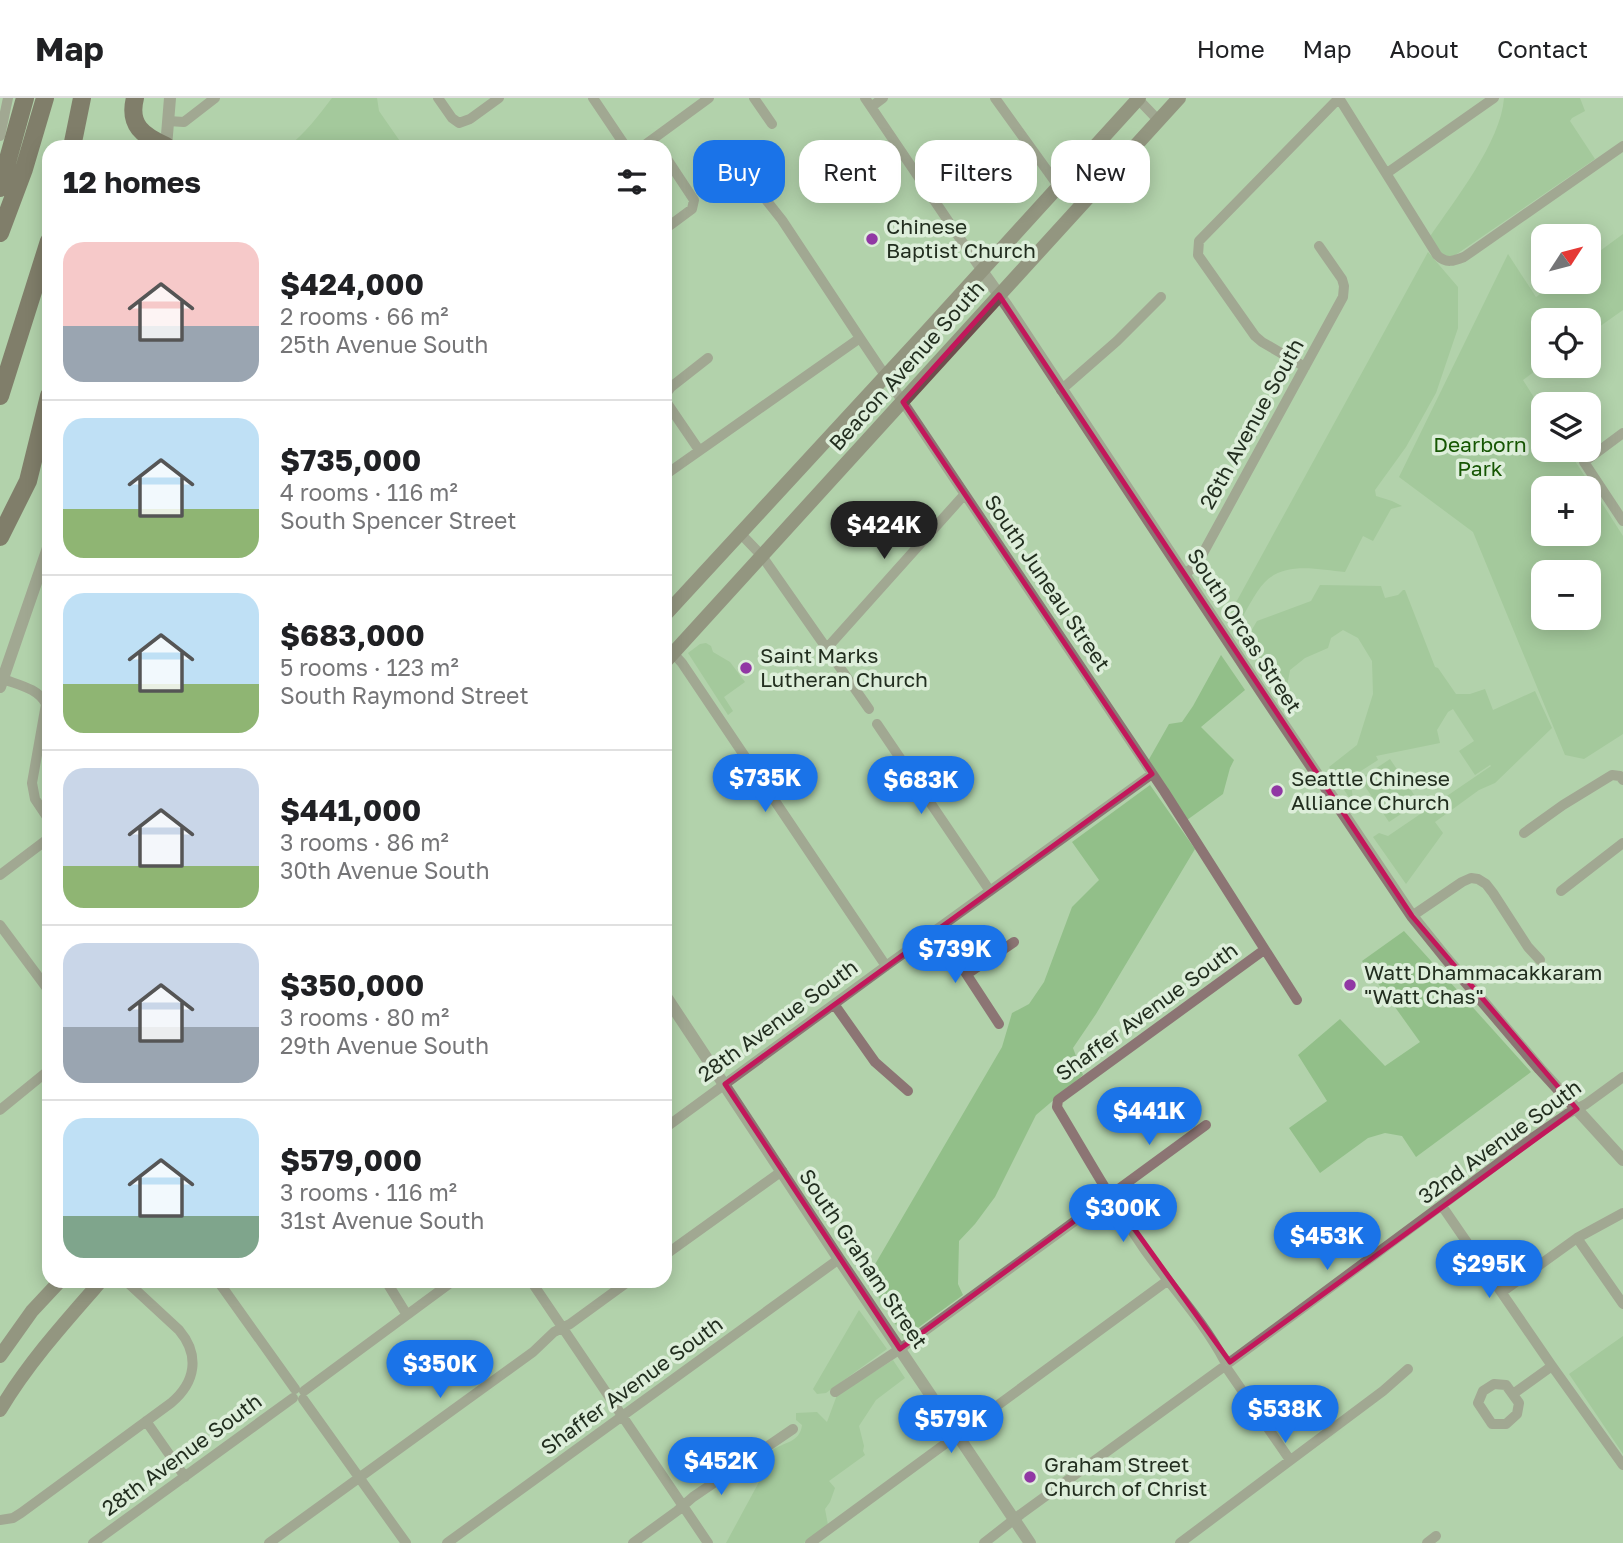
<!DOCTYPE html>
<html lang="en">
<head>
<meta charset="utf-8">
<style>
  body { margin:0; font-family:"Golos Text",sans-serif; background:#f6f6f6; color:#202124; height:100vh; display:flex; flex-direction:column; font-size:26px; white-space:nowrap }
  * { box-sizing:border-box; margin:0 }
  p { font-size:23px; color:#757577 }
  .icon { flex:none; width:38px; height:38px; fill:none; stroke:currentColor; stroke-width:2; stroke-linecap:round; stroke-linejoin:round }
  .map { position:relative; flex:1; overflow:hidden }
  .panel { position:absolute; left:42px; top:42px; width:630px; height:1148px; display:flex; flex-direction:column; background:#fff; border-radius:21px; box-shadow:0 4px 18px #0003 }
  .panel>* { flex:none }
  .guide { position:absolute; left:693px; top:42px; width:665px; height:63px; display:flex; gap:14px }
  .needle { width:46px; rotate:54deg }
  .controls { position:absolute; left:1531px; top:126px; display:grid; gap:14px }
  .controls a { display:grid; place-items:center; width:70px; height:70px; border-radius:14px; background:#fff; box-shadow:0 4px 18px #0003; font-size:35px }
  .price { position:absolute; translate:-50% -60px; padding:0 16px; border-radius:24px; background:#1a73e8; color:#fff; font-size:23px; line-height:46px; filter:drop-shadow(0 2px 4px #0008) }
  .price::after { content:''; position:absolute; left:50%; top:42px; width:21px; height:16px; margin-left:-10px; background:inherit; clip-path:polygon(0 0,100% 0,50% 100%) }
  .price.active { background:#222; color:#fff }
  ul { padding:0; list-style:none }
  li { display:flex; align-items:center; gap:21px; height:175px; padding:0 21px }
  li+li { border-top:2px solid #e0e0e0 }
  li span { display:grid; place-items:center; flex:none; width:196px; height:140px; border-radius:21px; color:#555 }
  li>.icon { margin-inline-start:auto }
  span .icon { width:84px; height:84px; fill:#fffc; stroke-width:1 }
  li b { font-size:30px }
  h2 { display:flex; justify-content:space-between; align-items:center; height:84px; padding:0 21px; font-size:30px }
  .tag { padding:0 24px; border-radius:21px; background:#fff; box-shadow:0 4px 18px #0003; font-size:24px; line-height:63px }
  .tag.active { background:#1a73e8; color:#fff }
  header { display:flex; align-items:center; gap:42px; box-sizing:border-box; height:98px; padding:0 35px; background:#fff; border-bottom:2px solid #e0e0e0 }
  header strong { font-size:33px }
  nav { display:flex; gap:38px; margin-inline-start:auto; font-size:24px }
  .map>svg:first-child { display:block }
  .green { fill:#92bf89; fill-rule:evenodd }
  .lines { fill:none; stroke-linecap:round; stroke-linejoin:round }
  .minor { stroke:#8c7574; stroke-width:10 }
  .tertiary { stroke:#8c7574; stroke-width:12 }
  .secondary { stroke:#6e4e4d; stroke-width:14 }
  .motorway { stroke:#431a1c; stroke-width:18 }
  .marked { fill:none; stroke:#c2185b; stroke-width:5; stroke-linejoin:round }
  .poi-dot { fill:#9138a4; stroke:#ddeeda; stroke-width:2.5 }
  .labels { text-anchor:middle; stroke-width:7; stroke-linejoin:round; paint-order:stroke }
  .poi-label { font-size:21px; fill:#222e1f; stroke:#ddeeda; text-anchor:start }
  .street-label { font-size:21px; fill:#222e1f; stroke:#ddeeda }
  .park-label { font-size:21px; fill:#165603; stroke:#ddeeda }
</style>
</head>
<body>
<header>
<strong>Map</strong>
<nav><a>Home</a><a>Map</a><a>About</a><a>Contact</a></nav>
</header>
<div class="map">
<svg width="1623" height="1445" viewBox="0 0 1623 1445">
  <rect width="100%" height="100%" fill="#b2d2ab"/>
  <path class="green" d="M332,0H377L379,13L404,49H287C305,36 318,18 332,0Z
    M1504,0H1580L1585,13L1572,20L1570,23L1595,61L1451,160L1445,159L1429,140C1454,103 1501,44 1504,0Z
    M1623,136V212L1589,236V222H1544L1543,267L1523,282L1543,314L1544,352H1568L1623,438V636L1584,661L1565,657L1473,434L1399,379L1508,156L1536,199L1557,184H1589V161ZM1544,390H1589V436H1544ZM1544,474H1589V520H1544Z
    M1428,154L1458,189V230L1436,295L1406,349L1375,392L1376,398L1392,403L1402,408L1391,411L1373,443L1363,438L1345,474C1319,472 1286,463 1265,484C1254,495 1245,517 1235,530L1228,519Z
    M1320,487L1381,488L1385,500L1398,497L1403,492H1405L1435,569L1438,570L1456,596H1470L1485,591L1493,612L1535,593L1552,630L1495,685L1479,692L1435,724L1443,735L1406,786L1373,739L1379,735L1388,738L1491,668L1490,667L1475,677L1459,653L1474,643L1453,611L1448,614L1437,632L1440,645L1376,658L1378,662L1350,680L1354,707L1329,669L1357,647L1373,596L1372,563L1358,540L1343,532L1331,540L1328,550L1305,560L1290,572L1284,605L1244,545L1257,523L1311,503Z
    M706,545L711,548L713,554L730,564L745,584L724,599L733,613L728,617L688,555L700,546Z
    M1221,557L1245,592L1201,629L1234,662L1230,670L1223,696L1187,722L1148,663L1169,626L1182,624L1193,608Z
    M1390,661L1419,704L1389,724L1360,681Z
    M1150,687L1195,751L1096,916L1073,950L1083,977L1036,1017L995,1099L975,1126L959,1143L958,1186L963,1197L904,1240L867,1180L1002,949L1012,915L1029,906L1044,884L1072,809L1099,782L1072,744Z
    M1404,833L1531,974L1416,1059L1402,1038L1385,1035L1368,1040L1320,1075L1289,1030L1327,1003L1298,957L1340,921L1385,968L1420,944L1362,863Z
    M859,1212L887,1251L826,1295L817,1296L813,1291Z
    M1623,1238V1356L1569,1276Z
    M893,1262L905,1280L876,1302L859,1328L864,1348L863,1353L865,1357L829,1383L835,1390L830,1404L825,1411L828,1427L804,1445H726L773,1358L771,1353C783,1344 800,1345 802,1327L796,1322V1315L817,1314L827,1324L837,1297Z"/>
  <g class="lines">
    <path class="minor" d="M438,0L452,20L459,25L470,21L499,0
      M593,0L626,49
      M754,0L772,26
      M865,0L982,173
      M995,0L1059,89
      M1137,0L1159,23
      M871,9L883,0
      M168,23L184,24L215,0
      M0,38L8,0
      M642,49L709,0
      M665,58L694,102L692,111L665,131
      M1387,75L1494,0
      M759,93L782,122L860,240L1164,693L1297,902
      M1305,269L1262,244L1255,238L1198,157L1199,143L1339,0L1437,157C1446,166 1454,163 1464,159L1623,48
      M1061,292L1117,243L1161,199
      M665,297L671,289L708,260
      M665,300L667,305L699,352
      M1623,335L1584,364L1623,423
      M665,377L860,240
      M740,435L762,458L869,611
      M1184,476L1196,468L1343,199L1344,188L1342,181L1319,148
      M665,546L682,565L886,868
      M827,550L964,397
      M3,581C18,587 38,590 46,606L32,685L35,701L49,722
      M877,626L990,793
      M1524,735L1563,707L1612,677L1620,678L1623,682
      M0,777L49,740
      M1561,793L1623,745
      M1412,818L1462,784L1471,780L1478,781L1486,786L1493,795L1528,849L1540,862
      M0,827L49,893
      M937,831L999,926
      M967,876L1014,844
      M834,906L875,964L908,993
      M0,1012L49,972
      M665,1030L886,868L1152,676
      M1442,1108L1552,1268L1623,1367
      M1577,1140L1623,1206
      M665,1157L782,1073
      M218,1183L295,1291
      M386,1183L407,1217
      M531,1183L708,1445
      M1502,1194L1577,1140L1623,1115
      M1224,1262C1204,1224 1170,1187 1145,1152C1113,1106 1086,1057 1057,1009L1058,1002L1264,852
      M1230,1264L1535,1038L1567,1016L1586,1006L1623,979
      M1228,1272L1290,1362
      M1494,1286L1506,1287L1519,1305L1517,1316L1506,1326H1492L1478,1305L1483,1293Z
      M304,1293L453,1183
      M835,1294L900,1251L1206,1027
      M1513,1296L1552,1268
      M303,1301L406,1445
      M146,1323L185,1379
      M0,1422L13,1420L21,1415L171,1305C196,1284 200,1257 179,1232L126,1183
      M93,1445L293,1300
      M269,1445L533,1254L554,1234L570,1226L629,1183
      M447,1445L839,1161
      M633,1445L677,1413L693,1399L793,1331
      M810,1445L1167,1183
      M984,1445L1021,1416L1222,1270
      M1180,1445L1383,1293L1408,1271
      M1427,1445L1436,1438"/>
    <path class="tertiary" d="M166,49L170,0
      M982,173L1007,208L1263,596L1412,818L1445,859L1540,971L1623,1062
      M0,589L49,447
      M665,897L839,1161L1030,1445"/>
    <path class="secondary" d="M665,517L927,233L1139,0
      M665,564L1179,0
      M0,1258L32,1213L60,1183
      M0,1312C28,1265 65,1224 101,1183"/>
    <path class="motorway" d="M135,0C128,27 143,38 166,48
      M72,49L82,0
      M0,90L25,0
      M0,135L24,71L45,0
      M0,298L49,143
      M0,439L28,383L49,298"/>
  </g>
  <path d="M0 0H1623V1445H0ZM999,197L1412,818L1577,1011L1230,1264L1110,1097L900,1251L725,986L1152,676L903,304Z" fill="#b2d2ab" fill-opacity=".55" fill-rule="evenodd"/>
  <path class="marked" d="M999,197L1412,818L1577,1011L1230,1264L1110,1097L900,1251L725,986L1152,676L903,304Z"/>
  <g class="poi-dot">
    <circle cx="872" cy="141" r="7"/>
    <circle cx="746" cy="570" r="7"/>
    <circle cx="1277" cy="693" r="7"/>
    <circle cx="1350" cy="887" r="7"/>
    <circle cx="1030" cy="1379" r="7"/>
  </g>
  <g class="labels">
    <g class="poi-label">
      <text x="886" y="136">Chinese<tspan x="886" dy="24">Baptist Church</tspan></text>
      <text x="760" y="565">Saint Marks<tspan x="760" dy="24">Lutheran Church</tspan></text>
      <text x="1291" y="688">Seattle Chinese<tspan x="1291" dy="24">Alliance Church</tspan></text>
      <text x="1364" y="882">Watt Dhammacakkaram<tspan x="1364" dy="24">"Watt Chas"</tspan></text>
      <text x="1044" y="1374">Graham Street<tspan x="1044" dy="24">Church of Christ</tspan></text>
    </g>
    <g class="street-label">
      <text transform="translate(907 268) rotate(-48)" y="7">Beacon Avenue South</text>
      <text transform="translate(1252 326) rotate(-61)" y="7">26th Avenue South</text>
      <text transform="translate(1047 485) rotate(56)" y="7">South Juneau Street</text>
      <text transform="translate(1244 533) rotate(57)" y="7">South Orcas Street</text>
      <text transform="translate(1147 914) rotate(-36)" y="7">Shaffer Avenue South</text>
      <text transform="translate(778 923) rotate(-36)" y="7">28th Avenue South</text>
      <text transform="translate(1500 1044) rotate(-36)" y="7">32nd Avenue South</text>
      <text transform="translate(863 1161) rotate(56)" y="7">South Graham Street</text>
      <text transform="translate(632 1288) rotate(-36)" y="7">Shaffer Avenue South</text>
      <text transform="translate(182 1357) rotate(-36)" y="7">28th Avenue South</text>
    </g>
    <g class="park-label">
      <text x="1480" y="354">Dearborn<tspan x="1480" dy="24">Park</tspan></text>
    </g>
  </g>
</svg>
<div class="controls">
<a><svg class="needle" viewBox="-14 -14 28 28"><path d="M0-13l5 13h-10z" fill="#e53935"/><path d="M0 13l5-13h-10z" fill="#757577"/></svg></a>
<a><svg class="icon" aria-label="locate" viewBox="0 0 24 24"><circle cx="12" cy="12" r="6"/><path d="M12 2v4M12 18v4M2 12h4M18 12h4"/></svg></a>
<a><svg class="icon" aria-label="layers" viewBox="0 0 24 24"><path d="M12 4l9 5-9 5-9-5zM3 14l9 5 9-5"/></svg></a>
<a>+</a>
<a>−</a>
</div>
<b class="price active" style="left:884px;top:463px">$424K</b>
<b class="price" style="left:765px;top:716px">$735K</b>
<b class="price" style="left:921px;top:718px">$683K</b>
<b class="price" style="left:955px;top:887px">$739K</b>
<b class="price" style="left:1149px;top:1049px">$441K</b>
<b class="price" style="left:1123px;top:1146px">$300K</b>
<b class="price" style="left:1327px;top:1174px">$453K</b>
<b class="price" style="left:1489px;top:1202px">$295K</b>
<b class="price" style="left:440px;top:1302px">$350K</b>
<b class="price" style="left:1285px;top:1347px">$538K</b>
<b class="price" style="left:951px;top:1357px">$579K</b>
<b class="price" style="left:721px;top:1399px">$452K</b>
<div class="guide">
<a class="tag active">Buy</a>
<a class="tag">Rent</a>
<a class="tag">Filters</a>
<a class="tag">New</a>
</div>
<section class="panel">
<h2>12 homes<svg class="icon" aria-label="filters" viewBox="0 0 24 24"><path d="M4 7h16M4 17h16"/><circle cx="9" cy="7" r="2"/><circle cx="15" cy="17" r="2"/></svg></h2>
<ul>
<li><span style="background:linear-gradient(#f6c9c9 60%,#9aa5b1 0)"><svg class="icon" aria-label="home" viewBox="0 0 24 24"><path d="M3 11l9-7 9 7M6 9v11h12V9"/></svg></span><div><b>$424,000</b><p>2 rooms · 66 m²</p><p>25th Avenue South</p></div></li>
<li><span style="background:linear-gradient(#bfe0f5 65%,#8fb573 0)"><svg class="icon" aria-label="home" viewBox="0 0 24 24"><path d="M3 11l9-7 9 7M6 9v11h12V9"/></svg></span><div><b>$735,000</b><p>4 rooms · 116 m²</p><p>South Spencer Street</p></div></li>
<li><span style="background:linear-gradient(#bfe0f5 65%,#8fb573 0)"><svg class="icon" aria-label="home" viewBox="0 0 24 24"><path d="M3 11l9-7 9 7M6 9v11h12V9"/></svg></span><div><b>$683,000</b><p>5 rooms · 123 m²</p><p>South Raymond Street</p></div></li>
<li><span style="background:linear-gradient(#c9d6e8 70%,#8fb573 0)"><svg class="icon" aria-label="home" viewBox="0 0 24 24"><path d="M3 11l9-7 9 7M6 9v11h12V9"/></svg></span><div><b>$441,000</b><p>3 rooms · 86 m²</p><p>30th Avenue South</p></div></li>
<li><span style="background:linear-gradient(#c9d6e8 60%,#9aa5b1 0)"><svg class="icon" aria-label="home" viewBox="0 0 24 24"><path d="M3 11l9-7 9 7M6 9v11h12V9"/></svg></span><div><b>$350,000</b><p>3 rooms · 80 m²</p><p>29th Avenue South</p></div></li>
<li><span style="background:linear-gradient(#bfe0f5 70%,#7fa58c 0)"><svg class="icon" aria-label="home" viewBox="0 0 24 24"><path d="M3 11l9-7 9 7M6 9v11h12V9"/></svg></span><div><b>$579,000</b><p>3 rooms · 116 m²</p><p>31st Avenue South</p></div></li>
</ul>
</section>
</div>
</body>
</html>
